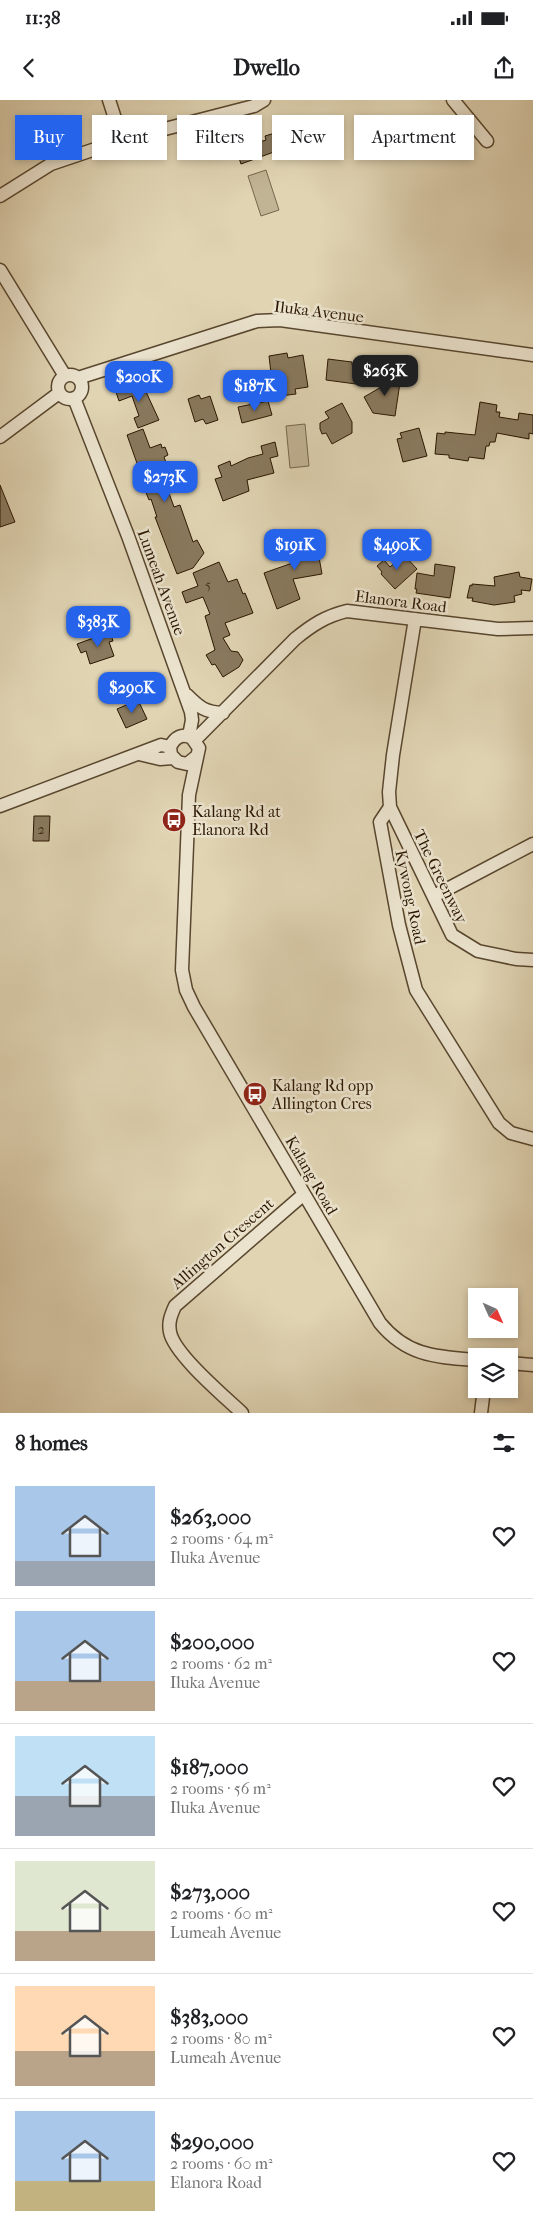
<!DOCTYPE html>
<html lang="en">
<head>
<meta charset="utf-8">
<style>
  body { margin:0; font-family:"IM FELL French Canon",serif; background:#f6f6f6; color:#202124; height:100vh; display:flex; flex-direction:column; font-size:19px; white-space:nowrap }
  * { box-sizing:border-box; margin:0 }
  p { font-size:16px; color:#757577 }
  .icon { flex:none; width:28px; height:28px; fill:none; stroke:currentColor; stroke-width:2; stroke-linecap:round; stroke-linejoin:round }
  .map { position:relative; height:1313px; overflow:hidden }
  .sheet { display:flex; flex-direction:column; background:#fff; flex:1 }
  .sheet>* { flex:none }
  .banner { position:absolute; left:15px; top:15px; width:504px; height:45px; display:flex; gap:10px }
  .needle { width:32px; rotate:135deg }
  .fabs { position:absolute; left:468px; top:1188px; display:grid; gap:10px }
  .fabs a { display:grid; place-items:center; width:50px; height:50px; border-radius:0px; background:#fff; box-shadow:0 2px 8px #0003; font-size:25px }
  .price { position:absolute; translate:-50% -42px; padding:0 11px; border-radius:10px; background:#2563eb; color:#fff; font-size:16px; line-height:32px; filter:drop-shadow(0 1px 2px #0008) }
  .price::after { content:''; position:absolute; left:50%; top:30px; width:15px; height:11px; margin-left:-8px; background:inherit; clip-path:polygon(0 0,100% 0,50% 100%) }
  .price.current { background:#222; color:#fff }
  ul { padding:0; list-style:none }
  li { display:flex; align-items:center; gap:15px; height:125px; padding:0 15px }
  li+li { border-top:1px solid #e0e0e0 }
  li span { display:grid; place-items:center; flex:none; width:140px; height:100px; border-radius:0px; color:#555 }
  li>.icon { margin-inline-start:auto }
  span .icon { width:60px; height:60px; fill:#fffc; stroke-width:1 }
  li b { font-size:21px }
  h2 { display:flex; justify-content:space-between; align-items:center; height:60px; padding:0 15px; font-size:21px }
  .tag { padding:0 18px; border-radius:0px; background:#fff; box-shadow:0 2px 8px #0003; font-size:18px; line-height:45px }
  .tag.current { background:#2563eb; color:#fff }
  .status { display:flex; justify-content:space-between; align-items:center; height:35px; padding:0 25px; background:#fff; direction:ltr }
  .status svg { height:14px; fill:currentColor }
  header { display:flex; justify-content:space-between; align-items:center; height:65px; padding:0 15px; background:#fff; font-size:22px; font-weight:700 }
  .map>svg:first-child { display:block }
  .green { fill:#c1b495; stroke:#76664b }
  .building { fill:#89795e; stroke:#2b1701 }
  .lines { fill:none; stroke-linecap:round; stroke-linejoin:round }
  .minor-casing { stroke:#58462e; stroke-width:15 }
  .minor { stroke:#ebe3ce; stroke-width:12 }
  .labels { text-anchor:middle; stroke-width:5; stroke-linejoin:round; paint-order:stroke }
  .number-label { font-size:14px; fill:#423018 }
  .street-label { font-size:16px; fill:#2b1701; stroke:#ebe3ce }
  .poi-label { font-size:16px; fill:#2b1701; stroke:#ebe3ce; text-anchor:start }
</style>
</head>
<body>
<div class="status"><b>11:38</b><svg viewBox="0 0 49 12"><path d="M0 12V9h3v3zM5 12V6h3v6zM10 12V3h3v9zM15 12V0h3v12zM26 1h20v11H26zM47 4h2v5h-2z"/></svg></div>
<header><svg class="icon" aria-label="back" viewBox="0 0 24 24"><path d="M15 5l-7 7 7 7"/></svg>Dwello<svg class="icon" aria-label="share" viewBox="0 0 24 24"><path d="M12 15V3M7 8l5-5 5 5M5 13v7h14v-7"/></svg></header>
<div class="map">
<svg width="533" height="1313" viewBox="0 0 533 1313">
  <rect width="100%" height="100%" fill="#e0d4b3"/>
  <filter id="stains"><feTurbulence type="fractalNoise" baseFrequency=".004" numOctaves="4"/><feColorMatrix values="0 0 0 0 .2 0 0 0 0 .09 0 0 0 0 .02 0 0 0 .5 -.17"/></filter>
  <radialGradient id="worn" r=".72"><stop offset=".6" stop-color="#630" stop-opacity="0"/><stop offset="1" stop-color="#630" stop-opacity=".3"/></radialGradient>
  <path class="green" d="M266,70L279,110L261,116L248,76Z
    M305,324L309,366L290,368L286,326Z"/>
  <path class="building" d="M288,29L293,45L241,64L236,49L266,40L265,36Z
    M287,253L288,258L303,255L308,287L295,289L296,294L280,296L276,272L271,273L269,256Z
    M328,259L352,262V265L359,266L356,284L326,280Z
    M385,274L401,276L395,316L373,313L364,297L383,286Z
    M141,281L159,320L138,328L134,318L139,316L132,296L119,301L115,289Z
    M199,295L201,299L210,296L218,320L206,324L203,319L195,322L188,299Z
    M268,301L272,315L242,323L238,307Z
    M480,302L497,305L496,312H500L499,317L518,320L519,313L533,315V334L529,333V339L497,333L495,342H490L489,346H486L484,359L469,357L468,361L449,358V355L435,354L437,333L445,334V332L475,335Z
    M342,303L352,322V333L332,344L326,333L322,334L320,329V323L329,318L325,312Z
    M419,328L427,356L403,362L397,339L402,338L400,333Z
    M143,329L150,348L161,344L162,348L165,347L168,355L164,357L173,382L166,385L174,407L180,405L193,442L197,440L204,453L193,468L177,474L155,417H157L151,399L149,400L141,380L139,381L135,371L139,369L127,335Z
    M275,342L278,356L270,358L274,373L247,380L249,391L223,401L215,379L222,377L218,366L230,361L231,366L248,358L263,354L261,346Z
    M0,385L15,422L0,427Z
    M308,431V436L315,435L322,474L293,479L300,499L277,509L264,473L298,461L294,439L296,438V433Z
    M404,455L417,469L395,489L381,474L382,472L377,466L384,460L390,467Z
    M219,462L228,482L237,479L243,494L245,493L253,513L225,523L230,535L223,538L231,551L238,552L243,560L239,567L223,577L215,564L212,565L206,555L215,550L205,516L210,514L203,497L186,503L182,492L198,486L193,473Z
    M435,464L455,467L450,498L416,493L417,489H415L417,473L434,476Z
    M519,472L520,477L532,479L530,491L521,490L522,494L514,496L515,502L494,505L472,501L473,498H467L470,485L472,486V484L495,486L494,477Z
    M110,532L113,541L109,542L114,556L90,564L86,551L81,553L77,544Z
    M138,600L147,619L126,628L117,609Z
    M34,716H50L49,741H33Z"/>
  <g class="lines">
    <g class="minor-casing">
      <path id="minor" d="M109,0L122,40
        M453,0L487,41
        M0,96L51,64L122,40L254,6L264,0
        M0,170L65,276
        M58 287a12 12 0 1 1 24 0a12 12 0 1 1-24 0Z
        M78,278L257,221L280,220L533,255
        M74,298L128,436L191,612L192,620L189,636
        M0,337L59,293
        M415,519L393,655L389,692L390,707L380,722L399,825L416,890L499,1023L511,1033L533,1039
        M187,595C200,608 205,612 223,613
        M195,640L295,539C312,525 326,516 347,511L498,529L533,528
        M139,654L160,659L173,658
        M197,656L187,664L178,662L171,655L170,647C175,637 182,633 192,638L199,648L189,695L182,870L186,890L194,907L380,1223C407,1256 436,1257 476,1260
        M0,706L161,645L170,647
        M390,707L452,835L478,851L516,859L533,860
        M434,796L533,744
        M509,1263L533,1265
        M242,1313C224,1296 174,1254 170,1232C168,1222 171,1215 175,1206L304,1094
        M481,1313L484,1289"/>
    </g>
    <use href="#minor" class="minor"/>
  </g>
  <defs>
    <g id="bus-disc" transform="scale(1.25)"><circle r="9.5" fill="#8f2418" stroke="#ebe3ce"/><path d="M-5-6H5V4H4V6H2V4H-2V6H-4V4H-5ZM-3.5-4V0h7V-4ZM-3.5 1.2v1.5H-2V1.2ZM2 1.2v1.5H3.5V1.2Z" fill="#fff"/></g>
  </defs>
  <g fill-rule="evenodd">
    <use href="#bus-disc" x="174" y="720"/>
    <use href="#bus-disc" x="255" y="994"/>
  </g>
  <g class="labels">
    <g class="number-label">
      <text x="208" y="489">5</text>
      <text x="41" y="734">2</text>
    </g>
    <g class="street-label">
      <text transform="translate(319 211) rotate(7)" y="6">Iluka Avenue</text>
      <text transform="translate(162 482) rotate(70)" y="6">Lumeah Avenue</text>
      <text transform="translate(401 501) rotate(7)" y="6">Elanora Road</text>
      <text transform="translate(441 776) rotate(64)" y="6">The Greenway</text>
      <text transform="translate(411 797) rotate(78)" y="6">Kywong Road</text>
      <text transform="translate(312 1075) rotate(60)" y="6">Kalang Road</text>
      <text transform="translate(222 1143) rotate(-41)" y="6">Allington Crescent</text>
    </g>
    <g class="poi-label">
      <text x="192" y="717">Kalang Rd at<tspan x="192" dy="18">Elanora Rd</tspan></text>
      <text x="272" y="991">Kalang Rd opp<tspan x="272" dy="18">Allington Cres</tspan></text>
    </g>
  </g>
  <rect width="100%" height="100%" filter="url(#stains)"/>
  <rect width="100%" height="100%" fill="url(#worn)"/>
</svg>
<div class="fabs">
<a><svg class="needle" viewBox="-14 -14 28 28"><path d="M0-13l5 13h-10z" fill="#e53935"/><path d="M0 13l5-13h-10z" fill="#757577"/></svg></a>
<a><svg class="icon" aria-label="layers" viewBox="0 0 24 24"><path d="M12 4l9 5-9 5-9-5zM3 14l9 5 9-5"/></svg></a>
</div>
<b class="price current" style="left:385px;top:297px">$263K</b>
<b class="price" style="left:139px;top:303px">$200K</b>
<b class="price" style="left:255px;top:312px">$187K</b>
<b class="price" style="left:165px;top:403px">$273K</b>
<b class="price" style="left:295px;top:471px">$191K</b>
<b class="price" style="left:397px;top:471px">$490K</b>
<b class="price" style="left:98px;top:548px">$383K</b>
<b class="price" style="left:132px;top:614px">$290K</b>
<div class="banner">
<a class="tag current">Buy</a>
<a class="tag">Rent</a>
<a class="tag">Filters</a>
<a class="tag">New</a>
<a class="tag">Apartment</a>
</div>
</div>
<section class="sheet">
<h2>8 homes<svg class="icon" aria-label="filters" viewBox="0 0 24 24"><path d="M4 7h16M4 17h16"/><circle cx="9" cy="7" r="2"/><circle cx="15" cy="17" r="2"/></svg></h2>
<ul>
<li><span style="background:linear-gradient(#a9c7e8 75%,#9aa5b1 0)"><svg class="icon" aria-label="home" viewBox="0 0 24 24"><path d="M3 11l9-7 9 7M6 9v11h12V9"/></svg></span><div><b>$263,000</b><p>2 rooms · 64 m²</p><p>Iluka Avenue</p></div><svg class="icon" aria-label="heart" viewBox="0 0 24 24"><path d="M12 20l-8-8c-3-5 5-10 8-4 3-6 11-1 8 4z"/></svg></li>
<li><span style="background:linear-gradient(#a9c7e8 70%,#b9a48a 0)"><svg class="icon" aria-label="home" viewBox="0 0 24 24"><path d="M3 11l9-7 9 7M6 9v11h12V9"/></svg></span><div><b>$200,000</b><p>2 rooms · 62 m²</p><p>Iluka Avenue</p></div><svg class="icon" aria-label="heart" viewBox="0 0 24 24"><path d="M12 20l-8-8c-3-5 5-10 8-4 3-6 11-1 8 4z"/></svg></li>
<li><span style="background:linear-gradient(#bfe0f5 60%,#9aa5b1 0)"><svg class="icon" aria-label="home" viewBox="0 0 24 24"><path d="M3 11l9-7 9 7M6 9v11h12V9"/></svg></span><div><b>$187,000</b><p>2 rooms · 56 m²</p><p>Iluka Avenue</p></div><svg class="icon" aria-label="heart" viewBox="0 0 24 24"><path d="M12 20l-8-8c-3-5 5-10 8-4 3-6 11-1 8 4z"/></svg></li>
<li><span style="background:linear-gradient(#dfe7d0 70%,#b9a48a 0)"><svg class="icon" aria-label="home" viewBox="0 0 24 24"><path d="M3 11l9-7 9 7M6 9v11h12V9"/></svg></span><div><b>$273,000</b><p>2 rooms · 60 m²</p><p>Lumeah Avenue</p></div><svg class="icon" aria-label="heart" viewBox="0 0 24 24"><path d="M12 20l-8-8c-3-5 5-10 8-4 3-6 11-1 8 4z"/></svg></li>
<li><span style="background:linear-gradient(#ffd9b3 65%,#b9a48a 0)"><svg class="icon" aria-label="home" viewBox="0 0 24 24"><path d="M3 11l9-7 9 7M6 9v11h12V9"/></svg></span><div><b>$383,000</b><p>2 rooms · 80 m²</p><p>Lumeah Avenue</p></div><svg class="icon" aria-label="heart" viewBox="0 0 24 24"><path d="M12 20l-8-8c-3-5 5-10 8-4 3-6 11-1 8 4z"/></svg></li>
<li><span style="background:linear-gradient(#a9c7e8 70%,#c2b280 0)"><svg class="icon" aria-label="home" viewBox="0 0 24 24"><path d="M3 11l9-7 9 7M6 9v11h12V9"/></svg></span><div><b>$290,000</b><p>2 rooms · 60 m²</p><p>Elanora Road</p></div><svg class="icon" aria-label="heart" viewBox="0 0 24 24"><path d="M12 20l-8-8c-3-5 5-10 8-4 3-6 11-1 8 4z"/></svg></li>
</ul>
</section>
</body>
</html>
